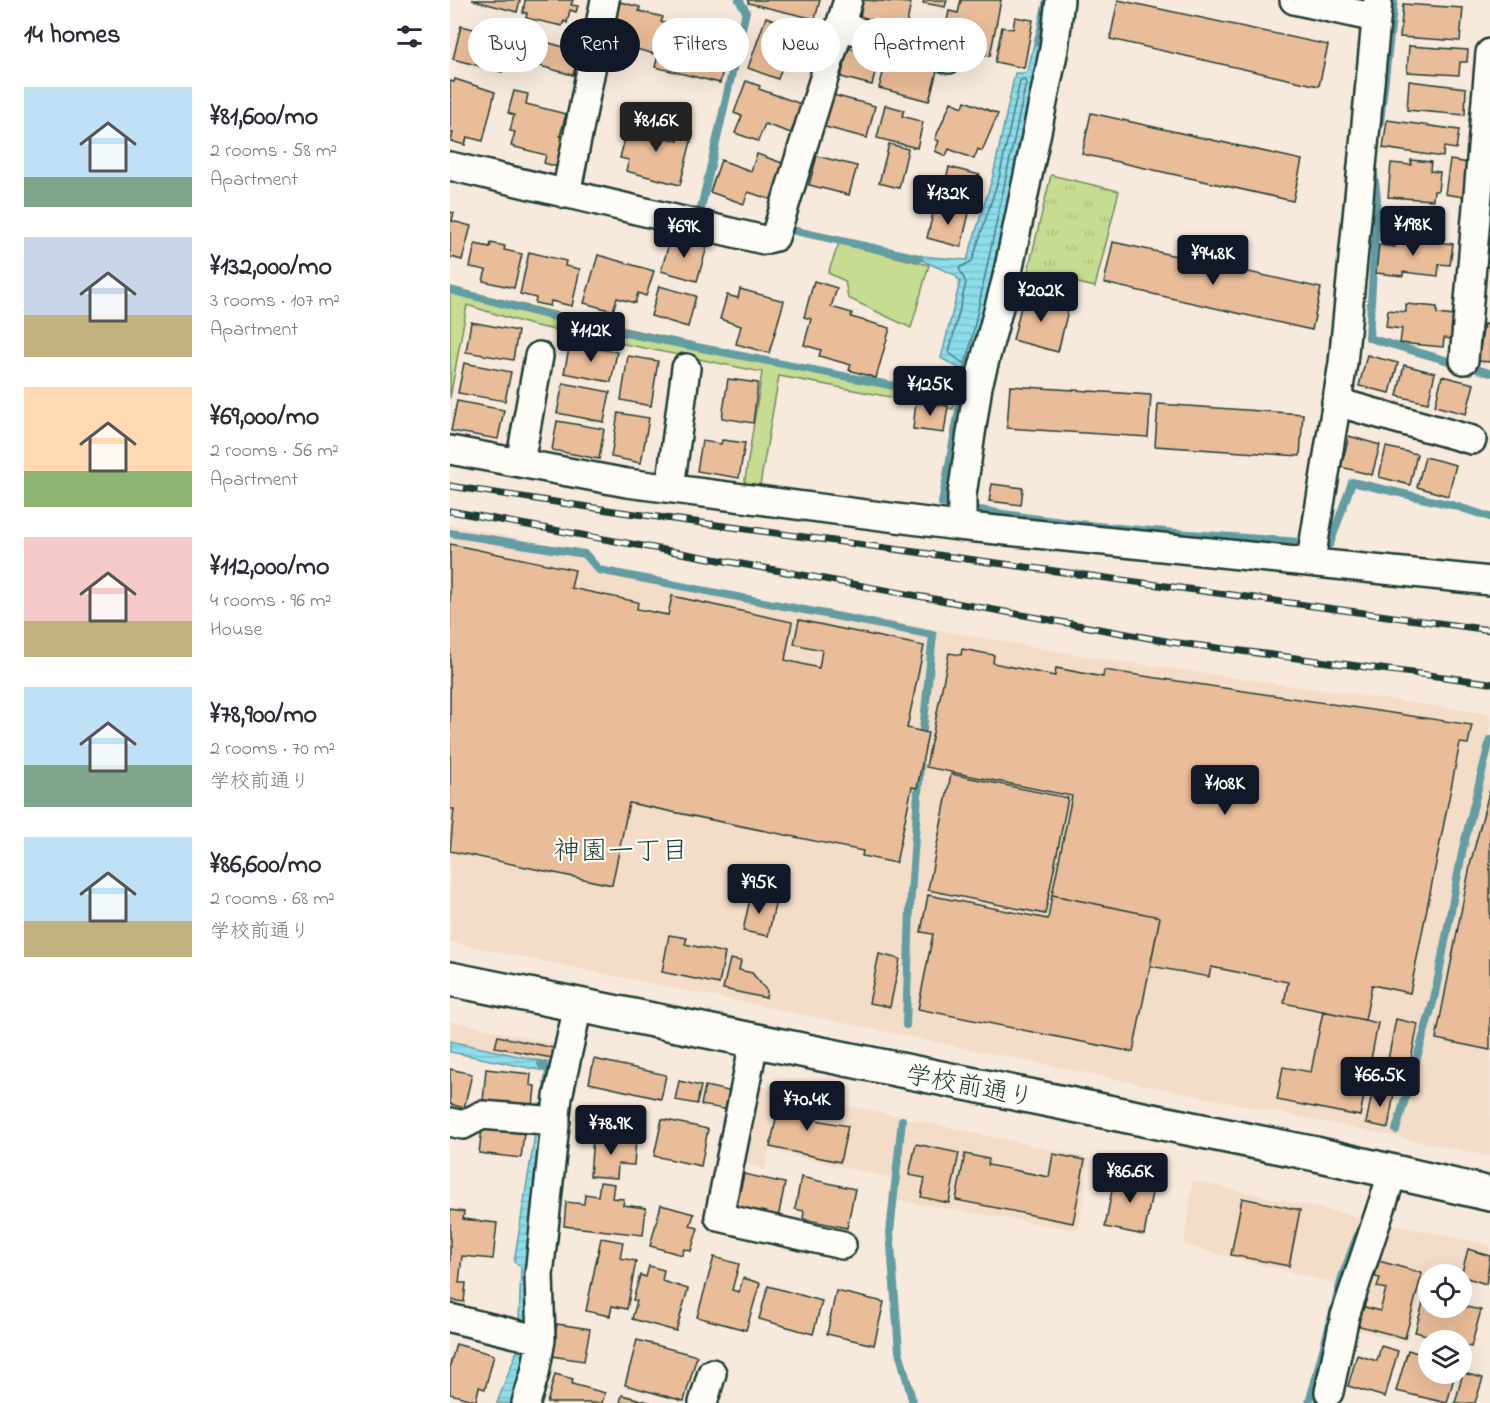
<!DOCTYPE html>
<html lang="en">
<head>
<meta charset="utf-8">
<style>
  body { margin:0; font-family:"Indie Flower","Klee One",sans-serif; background:#f7f7f7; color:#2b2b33; height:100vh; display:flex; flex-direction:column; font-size:22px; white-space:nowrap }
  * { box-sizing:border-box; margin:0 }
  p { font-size:20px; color:#7c7c81 }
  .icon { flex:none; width:33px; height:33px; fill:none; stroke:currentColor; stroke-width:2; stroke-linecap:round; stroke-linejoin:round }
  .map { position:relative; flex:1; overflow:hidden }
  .side { display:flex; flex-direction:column; background:#fff; width:450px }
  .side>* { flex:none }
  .banner { position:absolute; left:18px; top:18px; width:570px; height:54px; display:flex; gap:12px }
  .buttons { position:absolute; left:968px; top:1264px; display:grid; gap:12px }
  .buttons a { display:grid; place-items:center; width:54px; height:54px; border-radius:50%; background:#fff; box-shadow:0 6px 24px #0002; font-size:30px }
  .price { position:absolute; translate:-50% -51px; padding:0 14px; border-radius:6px; background:#111827; color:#fff; font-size:20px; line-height:39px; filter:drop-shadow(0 2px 3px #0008) }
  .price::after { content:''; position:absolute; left:50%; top:36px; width:18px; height:14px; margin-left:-9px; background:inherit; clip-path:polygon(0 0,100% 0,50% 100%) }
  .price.active { background:#222; color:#fff }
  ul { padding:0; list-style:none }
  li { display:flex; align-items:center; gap:18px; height:150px; padding:0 24px }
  li span { display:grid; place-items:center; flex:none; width:168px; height:120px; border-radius:0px; color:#555 }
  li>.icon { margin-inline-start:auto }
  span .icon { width:72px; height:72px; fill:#fffc; stroke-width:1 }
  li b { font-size:26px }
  h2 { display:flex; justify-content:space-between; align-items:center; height:72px; padding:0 24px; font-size:26px }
  .tag { padding:0 21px; border-radius:27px; background:#fff; box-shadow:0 6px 24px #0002; font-size:21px; line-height:54px }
  .tag.active { background:#111827; color:#fff }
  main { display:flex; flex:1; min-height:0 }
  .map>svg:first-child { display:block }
  .built { fill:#f3dcc8 }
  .green { fill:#c5dc91; stroke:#728c62; stroke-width:1.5 }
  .park { fill:url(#park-tufts); stroke:#728c62; stroke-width:1.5 }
  .water { fill:url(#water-rules); stroke:#629da3; stroke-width:1.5 }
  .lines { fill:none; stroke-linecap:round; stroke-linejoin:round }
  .shore { stroke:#4b7d7e; stroke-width:1.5 }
  .stream { stroke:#629da3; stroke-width:8 }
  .building { fill:#eabd9a; stroke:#1f3d34; stroke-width:1.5 }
  .street-casing { stroke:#1f3d34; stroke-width:32 }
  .secondary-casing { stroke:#1f3d34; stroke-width:38 }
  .street { stroke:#fdfcf7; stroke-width:27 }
  .secondary { stroke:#fdfcf7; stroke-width:33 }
  .rail-casing { stroke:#1f3d34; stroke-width:7 }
  .rail { stroke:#fdfcf7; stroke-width:4.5; stroke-dasharray:14; stroke-linecap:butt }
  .labels { text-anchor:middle; stroke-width:4.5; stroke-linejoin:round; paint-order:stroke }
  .street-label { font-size:26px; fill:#1f3d34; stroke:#fdfcf7 }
  .neighbourhood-label { font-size:27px; fill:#1f3d34; stroke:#fdfcf7 }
</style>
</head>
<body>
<main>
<section class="side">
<h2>14 homes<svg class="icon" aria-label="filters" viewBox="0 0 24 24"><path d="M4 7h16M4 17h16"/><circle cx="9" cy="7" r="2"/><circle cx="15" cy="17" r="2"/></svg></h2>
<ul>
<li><span style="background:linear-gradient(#bfe0f5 75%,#7fa58c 0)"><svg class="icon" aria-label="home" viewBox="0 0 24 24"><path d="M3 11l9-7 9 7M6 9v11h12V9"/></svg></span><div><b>¥81,600/mo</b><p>2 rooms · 58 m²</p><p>Apartment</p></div></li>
<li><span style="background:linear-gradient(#c9d6e8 65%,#c2b280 0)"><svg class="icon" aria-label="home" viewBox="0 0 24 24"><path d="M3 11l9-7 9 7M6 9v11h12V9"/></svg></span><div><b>¥132,000/mo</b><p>3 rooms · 107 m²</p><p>Apartment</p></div></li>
<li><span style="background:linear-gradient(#ffd9b3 70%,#8fb573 0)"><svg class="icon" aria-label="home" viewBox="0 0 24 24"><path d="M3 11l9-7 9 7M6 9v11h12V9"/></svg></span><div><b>¥69,000/mo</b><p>2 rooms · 56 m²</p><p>Apartment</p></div></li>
<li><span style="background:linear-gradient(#f6c9c9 70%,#c2b280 0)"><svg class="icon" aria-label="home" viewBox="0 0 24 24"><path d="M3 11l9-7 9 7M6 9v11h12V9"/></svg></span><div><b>¥112,000/mo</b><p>4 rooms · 96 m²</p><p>House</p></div></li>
<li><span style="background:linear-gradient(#bfe0f5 65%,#7fa58c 0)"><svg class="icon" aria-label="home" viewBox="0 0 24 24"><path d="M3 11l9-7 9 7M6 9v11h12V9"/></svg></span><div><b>¥78,900/mo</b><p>2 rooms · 70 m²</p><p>学校前通り</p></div></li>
<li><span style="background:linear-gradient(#bfe0f5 70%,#c2b280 0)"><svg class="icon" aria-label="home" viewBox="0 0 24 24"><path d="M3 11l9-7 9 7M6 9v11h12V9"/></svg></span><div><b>¥86,600/mo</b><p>2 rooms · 68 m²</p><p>学校前通り</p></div></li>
</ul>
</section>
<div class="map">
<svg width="1040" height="1403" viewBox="0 0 1040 1403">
  <defs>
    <pattern id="park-tufts" width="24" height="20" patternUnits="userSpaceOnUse" patternTransform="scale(1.5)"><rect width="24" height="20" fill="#c5dc91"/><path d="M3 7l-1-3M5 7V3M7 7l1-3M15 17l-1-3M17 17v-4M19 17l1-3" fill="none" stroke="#a9be7e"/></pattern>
    <pattern id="water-rules" width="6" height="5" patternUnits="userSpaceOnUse" patternTransform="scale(1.5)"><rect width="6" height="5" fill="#8edded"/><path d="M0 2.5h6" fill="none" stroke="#7abfcc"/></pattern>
  </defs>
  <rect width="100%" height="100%" fill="#f7e9db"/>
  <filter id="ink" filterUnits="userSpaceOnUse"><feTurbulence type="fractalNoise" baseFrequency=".0167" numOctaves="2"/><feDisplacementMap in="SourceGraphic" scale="12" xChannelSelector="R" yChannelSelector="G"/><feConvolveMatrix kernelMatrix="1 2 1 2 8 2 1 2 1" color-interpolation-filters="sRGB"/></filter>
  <g filter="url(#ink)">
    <path class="built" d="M0,525L138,552L150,569L639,657L1040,714V1156L0,942Z
      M0,1021L110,1045L106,1063L0,1041Z
      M308,1086L639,1158L629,1230L438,1199L441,1178L319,1150L315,1169L291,1162Z
      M743,1181L919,1219L894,1283H884L734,1245Z
      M936,1223L1040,1245V1286L1011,1278V1275L979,1269L956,1343L900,1328Z"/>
    <path class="green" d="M389,243L479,265L461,328L398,298L395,281L378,273Z
      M0,287C168,329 337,364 507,395L503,409L329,376L310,485L294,486L312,372L81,325L17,305L0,398Z"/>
    <path class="park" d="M601,175L669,191L645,287L578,271Z"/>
    <path class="water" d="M591,33L594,34L520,374L491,358L510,282L505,275L460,255L517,260L543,176L565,73H575L578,70L586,35Z
      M0,1041L100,1063L101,1068L94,1071L0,1052Z
      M92,1130L80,1348L67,1403H47L68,1348L71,1267L64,1262L85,1134Z"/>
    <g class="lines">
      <path class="shore" d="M574,79L576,83L517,361L513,363L499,353L516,283L509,268L522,261L549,178L570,81Z"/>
      <path class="stream" d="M588,43L597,0
        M930,122L944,0
        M924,174L927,198L919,338L1040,373
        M250,213L296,11L289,0
        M332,228L469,258
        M0,290L135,325L510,399
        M518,361L492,503C619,529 751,534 880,544L902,482L1002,505L1040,517
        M0,533L135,554L149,570L483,635L472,740
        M456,1025L460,909L470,765
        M91,1064L99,1070L97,1089
        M452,1120L440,1232L449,1351L463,1403
        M946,1130L984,999L1013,848L1040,740
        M859,1403L893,1274L910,1229"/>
    </g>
    <path class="building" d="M22,0H70L67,12Z
      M75,0H123L121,5L128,6L126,12L120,10L117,23L114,21L112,26L76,18L77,13H73Z
      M298,0H370L365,19L298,3Z
      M413,0L461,3L455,32L409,23Z
      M474,0H497L495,7L473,3Z
      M511,0H551L540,56L492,46L499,11L508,13Z
      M668,0L878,45L869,86L660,39Z
      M170,2L190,7L189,11L213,17L211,22L266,36L260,61L274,65L270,83L205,67L208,55L161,42Z
      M953,4L1013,8L1010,41L950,37Z
      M316,17L346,28L328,79L298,68Z
      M565,17L583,20L574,68L545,62L552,27L563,29Z
      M11,26L61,38L52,72L3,59Z
      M116,38L132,42L123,75L86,65L92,41L114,47Z
      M959,46L1018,50L1017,62H1010L1009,75L957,72Z
      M398,48L429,56L422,85L391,77Z
      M437,58L487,71L479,101L429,88Z
      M5,79L45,92L33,141L17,137L15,145L1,141L3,133H0V81L4,82Z
      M296,81L310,86L309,89L351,104L341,133L315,124L308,141L285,133L292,116L284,113Z
      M959,81L1016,88L1015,115L957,110Z
      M64,91L78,94L76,104L116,114L110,136L118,138L111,168L94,163L96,155L61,146L65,132L60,131L64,115L58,113Z
      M383,95L425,106L417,138L375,127Z
      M515,101L548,114L532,151L528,149L524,159L499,149L496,156L485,151L489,141L485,139L501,102L513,107Z
      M435,105L454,110L452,116L473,122L467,148L427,138Z
      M641,113L852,160L843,201L632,154Z
      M937,120L1009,130L1006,149L994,147L993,157L933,148Z
      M179,122L210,130L209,136L228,141L231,129L243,133L230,185L176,171L179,160L170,158Z
      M439,144L458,149L449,188L429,183Z
      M307,154L335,164L322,200L298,192L294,204L260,192L271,160L301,171Z
      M367,156L407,166L399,195L359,185Z
      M961,160L981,162L980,171L990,172L988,191H984L983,200L938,197L941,163L961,165Z
      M1000,160L1019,163L1014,197L995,194Z
      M499,167L530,175L523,200L493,192Z
      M485,205L519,213L511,247L477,238Z
      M0,212L4,213L2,221L21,226L12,260L1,257L0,259Z
      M221,237L257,247L247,281L211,271Z
      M947,237L1003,244L1000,265L989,264L988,276L953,272V276L926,273L929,245L945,247Z
      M1039,240H1040V267H1036Z
      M663,242L871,288L862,330L654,283Z
      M41,243L55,246L54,250L72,254L64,288L33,281L36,270L20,267L25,244L40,247Z
      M79,252L116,261L115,266L130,269L122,306L101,301L100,306L85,303L86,298L70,294Z
      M148,255L204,271L196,296L188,293L185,303L167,298L163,311L134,303Z
      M364,281L387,288L381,307L402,313L401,317L440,328L426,378L399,370L401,365L369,356L371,350L354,345L361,319L354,317Z
      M209,286L246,296L238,327L201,316Z
      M290,289L334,301L319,353L286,344L291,326L270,319L277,295L288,298Z
      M574,294L619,306L608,352L563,340Z
      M956,304L987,307V314L1004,316L1002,339L994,338L993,347L950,343L952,329L936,327L938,310L956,312Z
      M21,322L68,331L63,360L16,352Z
      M1034,324L1040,325V362L1028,361Z
      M120,344L167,352L161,382L114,373Z
      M917,355L948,363L940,393L909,386Z
      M178,356L208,361L201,406L171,400Z
      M14,363L61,372L55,401L8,393Z
      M954,365L985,373L978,403L947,396Z
      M992,376L1024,384L1016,414L985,406Z
      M278,379L308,383L303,423L272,418Z
      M113,383L160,392L154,422L107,413Z
      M560,386L701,395L698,437L557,428Z
      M7,401L54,410L48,439L1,431Z
      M466,402L498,406L494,433L463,429Z
      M708,404L853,414L850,456L705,446Z
      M168,413L199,418L191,463L161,457Z
      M107,421L154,429L149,459L102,450Z
      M899,436L930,445L922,475L891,467Z
      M272,440L295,443L289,478L247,471L252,441L271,444Z
      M936,447L967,454L960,485L929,477Z
      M975,457L1006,465L998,496L967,487Z
      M542,484L573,488L571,505L539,501Z
      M0,544L125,570L121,588L188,602L187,609L218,615L222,596L342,622L335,660L369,668L372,650L344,644L349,620L474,646L457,728L478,733L467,788L462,787L446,863L412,856L413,851L179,803L162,885L0,851L4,809H0Z
      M512,649L544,655L543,663L605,676L606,668L653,677L654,670L1022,725L1018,744L1010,743L960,993L922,985L915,1020L834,1003L838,982L761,967L759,977L700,966L710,917L602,895L622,796L476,767L499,653L511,655Z
      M501,774L618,798L595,914L478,890Z
      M1040,789V1050L986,1039L1021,861Z
      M301,894L326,900L318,936L293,931Z
      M478,895L598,919L602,895L710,917L683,1052L468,1009L483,934L471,932Z
      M219,935L237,938L235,944L275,953L269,984L212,972Z
      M429,954L450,959L440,1007L419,1003Z
      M280,959L291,961L289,970L302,973L317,991L316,998L273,989Z
      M873,1011L928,1023L910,1116L827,1100L833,1067L861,1072Z
      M946,1019L968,1024L956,1085L934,1080Z
      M48,1036L104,1048L102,1058L45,1047Z
      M144,1059L216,1075L211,1099L139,1083Z
      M0,1069L22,1074L14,1108L0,1104Z
      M36,1069L81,1074L80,1085L85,1086L83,1107L33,1101Z
      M229,1081L251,1086L247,1104L225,1100Z
      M255,1086L283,1092L279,1110L251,1105Z
      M923,1089L944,1093L938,1128L916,1123Z
      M331,1096L365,1103L361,1119L398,1126L390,1162L320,1147Z
      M212,1119L258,1129L251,1166L204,1156Z
      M32,1128L74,1133L71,1158L29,1153Z
      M143,1137L186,1140L184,1165L168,1164L167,1178L140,1176Z
      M466,1144L509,1153L499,1203L471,1197L475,1178L459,1175Z
      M515,1154L539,1159L538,1165L599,1177L603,1154L635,1160L623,1223L506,1200Z
      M294,1174L335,1183L328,1218L286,1209Z
      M665,1174L704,1182L694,1235L655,1227Z
      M351,1177L405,1189L397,1228L353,1219L354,1211L345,1209Z
      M150,1182L164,1184L162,1198L174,1199L173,1205L196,1208L193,1235L114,1226L116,1202L134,1204L135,1194L148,1196Z
      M792,1198L850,1210L839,1266L781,1255Z
      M211,1205L244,1214L240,1226L248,1228L241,1251L234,1249L232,1255L200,1246Z
      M0,1210L14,1212L13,1219L47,1223L43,1259L12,1256L9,1283H16L14,1302L0,1300Z
      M151,1238L173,1242L170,1258L186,1261L177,1309L162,1306L160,1316L136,1311Z
      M1018,1249L1040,1256L1036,1284L1011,1276Z
      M264,1257L289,1264L282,1290L289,1292L293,1278L310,1283L296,1330L247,1317Z
      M929,1261L972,1273L955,1338L906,1325L911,1306L930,1311L936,1289L927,1287L930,1278L925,1277Z
      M199,1266L214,1270L212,1281L238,1289L226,1331L182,1319L187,1301L183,1300L190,1275L196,1277Z
      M318,1286L372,1301L363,1334L309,1319Z
      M386,1291L434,1302L424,1345L377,1334Z
      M974,1299L978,1300V1308L1011,1309L1012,1306L1031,1310L1021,1347L1011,1344V1341H1000L965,1332Z
      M107,1324L140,1329L134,1361L102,1356Z
      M187,1340L247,1356L234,1401L175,1385Z
      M6,1344L44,1355L35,1389L29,1387L26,1401L0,1394V1365Z
      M931,1346L948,1351L935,1397L898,1386L907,1355L927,1361Z
      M958,1350L977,1356L978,1374H1005L997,1403L946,1391Z
      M1013,1373L1033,1378L1025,1403H1005Z
      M105,1374L123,1379L122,1384L155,1393L152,1403H97Z
      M172,1395L203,1403H170Z"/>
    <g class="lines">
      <g class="street-casing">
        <path id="street" d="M844,0L926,18
          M390,26L499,59
          M0,166L314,240L325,237L398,0
          M116,194L155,0
          M1014,360L1040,53
          M886,402L1022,440
          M0,450L177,483L508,526L1040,581
          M70,463L89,356
          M220,488L236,368
          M508,526L512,515V495L528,386L557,277L604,49L610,0
          M861,560L893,363L928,0
          M304,1042L269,1217L392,1245
          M0,1122L13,1125L32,1115L106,1121
          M0,1318L91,1340
          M879,1392L895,1316L943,1172
          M76,1403L85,1373L91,1340L89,1275L108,1097L128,1006
          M253,1403L262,1373"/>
      </g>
      <g class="secondary-casing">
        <path id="secondary" d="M0,979L866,1154L1040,1194"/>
      </g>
      <use href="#street" class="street"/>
      <use href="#secondary" class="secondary"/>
      <g class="rail-casing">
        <path id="rail" d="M0,486L171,512L1040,630
          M0,511L721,642L1040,683"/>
      </g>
      <use href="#rail" class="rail"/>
    </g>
  </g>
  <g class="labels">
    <g class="street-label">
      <text transform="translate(520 1085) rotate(11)" y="9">学校前通り</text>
    </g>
    <g class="neighbourhood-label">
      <text x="171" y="859">神園一丁目</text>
    </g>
  </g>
</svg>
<div class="buttons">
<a><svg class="icon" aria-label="locate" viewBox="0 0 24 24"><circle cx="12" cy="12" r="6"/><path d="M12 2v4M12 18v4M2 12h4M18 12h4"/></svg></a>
<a><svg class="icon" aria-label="layers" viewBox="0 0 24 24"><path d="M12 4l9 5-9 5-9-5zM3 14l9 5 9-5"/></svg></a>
</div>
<b class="price active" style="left:206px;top:153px">¥81.6K</b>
<b class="price" style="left:498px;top:226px">¥132K</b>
<b class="price" style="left:963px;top:257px">¥198K</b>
<b class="price" style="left:234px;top:259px">¥69K</b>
<b class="price" style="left:763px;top:286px">¥94.8K</b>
<b class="price" style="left:591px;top:323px">¥202K</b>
<b class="price" style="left:141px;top:363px">¥112K</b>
<b class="price" style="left:480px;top:417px">¥125K</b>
<b class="price" style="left:775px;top:816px">¥108K</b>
<b class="price" style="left:309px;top:915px">¥95K</b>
<b class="price" style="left:930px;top:1108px">¥66.5K</b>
<b class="price" style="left:357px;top:1132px">¥70.4K</b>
<b class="price" style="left:161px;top:1156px">¥78.9K</b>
<b class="price" style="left:680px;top:1204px">¥86.6K</b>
<div class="banner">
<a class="tag">Buy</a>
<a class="tag active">Rent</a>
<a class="tag">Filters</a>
<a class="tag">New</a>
<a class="tag">Apartment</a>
</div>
</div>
</main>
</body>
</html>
